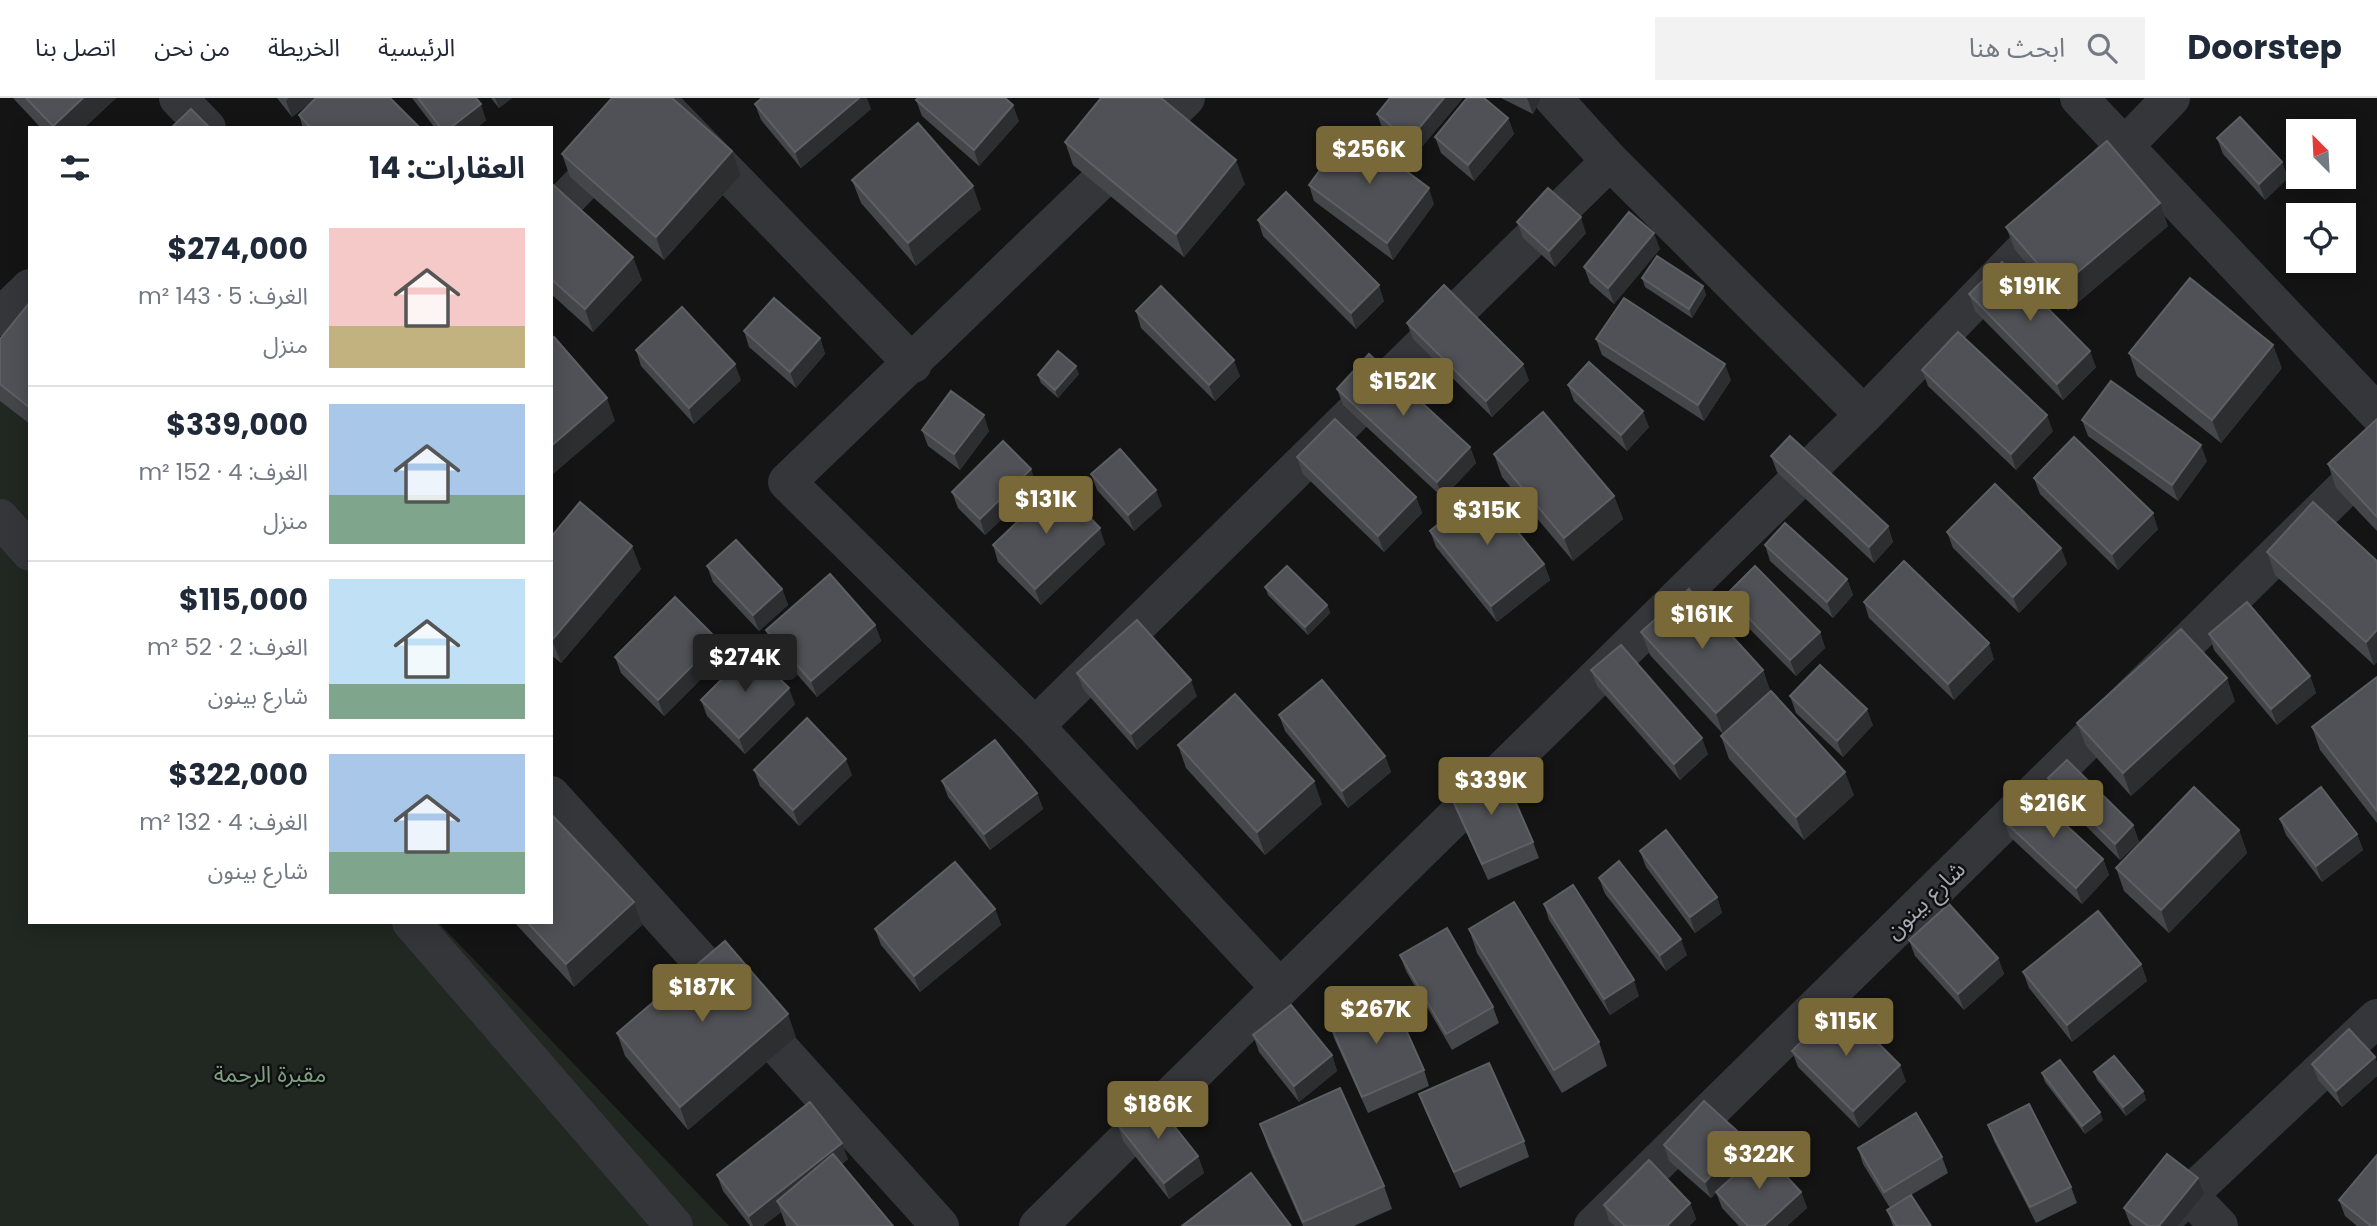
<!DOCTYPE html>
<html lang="ar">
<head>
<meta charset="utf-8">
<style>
  body { margin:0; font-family:Poppins,"Noto Sans Arabic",sans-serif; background:#f2f2f3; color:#1f2937; direction:rtl; height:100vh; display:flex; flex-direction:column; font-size:26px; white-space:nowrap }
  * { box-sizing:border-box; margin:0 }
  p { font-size:23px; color:#747a83 }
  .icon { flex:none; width:38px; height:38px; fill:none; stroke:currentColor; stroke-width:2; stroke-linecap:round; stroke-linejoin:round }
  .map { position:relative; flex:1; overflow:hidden; direction:ltr }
  .side { position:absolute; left:28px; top:28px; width:525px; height:798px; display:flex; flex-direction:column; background:#fff; border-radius:0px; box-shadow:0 4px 18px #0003; direction:rtl }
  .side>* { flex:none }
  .needle { width:46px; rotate:336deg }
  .fabs { position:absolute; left:2286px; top:21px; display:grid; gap:14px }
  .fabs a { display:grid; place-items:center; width:70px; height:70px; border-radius:0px; background:#fff; box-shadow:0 4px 18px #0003; font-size:35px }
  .price { position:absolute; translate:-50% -60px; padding:0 16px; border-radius:7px; background:#796938; color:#fff; font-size:23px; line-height:46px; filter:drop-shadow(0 2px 4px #0008) }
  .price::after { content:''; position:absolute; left:50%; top:42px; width:21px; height:16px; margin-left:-10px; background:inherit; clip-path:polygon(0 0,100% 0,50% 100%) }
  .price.current { background:#222; color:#fff }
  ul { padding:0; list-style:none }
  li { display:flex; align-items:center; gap:21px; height:175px; padding:0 28px }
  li+li { border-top:2px solid #e0e1e3 }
  li span { display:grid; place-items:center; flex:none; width:196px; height:140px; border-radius:0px; color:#555 }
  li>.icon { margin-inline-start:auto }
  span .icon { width:84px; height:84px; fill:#fffc; stroke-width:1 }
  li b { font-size:30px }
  h2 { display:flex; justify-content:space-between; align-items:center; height:84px; padding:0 28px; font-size:30px }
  header { display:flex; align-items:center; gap:42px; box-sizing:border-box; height:98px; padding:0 35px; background:#fff; border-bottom:2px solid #e0e1e3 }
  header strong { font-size:33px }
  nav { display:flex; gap:38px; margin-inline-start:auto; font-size:24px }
  .search { width:490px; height:63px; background:#f2f2f3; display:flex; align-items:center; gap:18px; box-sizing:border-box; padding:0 24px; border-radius:0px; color:#747a83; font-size:26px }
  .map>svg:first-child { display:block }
  .green { fill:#202821 }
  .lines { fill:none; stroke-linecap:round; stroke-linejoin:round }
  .minor { stroke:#35363a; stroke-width:38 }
  .tertiary { stroke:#35363a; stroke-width:38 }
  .wall { fill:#45464a }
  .shaded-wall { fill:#2d2e30 }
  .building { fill:#505156; stroke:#5d5f64; stroke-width:2 }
  .labels { text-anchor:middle; stroke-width:5; stroke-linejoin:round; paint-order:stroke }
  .street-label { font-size:23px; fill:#a6aab5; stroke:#0f0f10 }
  .park-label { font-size:23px; fill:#7e9f82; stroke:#0f0f10 }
</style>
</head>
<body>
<header>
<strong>Doorstep</strong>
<div class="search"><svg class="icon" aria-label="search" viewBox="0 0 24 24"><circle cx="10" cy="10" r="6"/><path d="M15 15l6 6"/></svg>ابحث هنا</div>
<nav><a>الرئيسية</a><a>الخريطة</a><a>من نحن</a><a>اتصل بنا</a></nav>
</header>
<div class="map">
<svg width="2377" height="1128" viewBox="0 0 2377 1128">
  <rect width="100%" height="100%" fill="#141415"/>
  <path class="green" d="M30,228V824H438L729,1128H0V260Z"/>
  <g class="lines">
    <path class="minor" d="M178,0L207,30
      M655,0L913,266
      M1186,0L787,384L1035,628L1280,890
      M1553,0L1610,63L1864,317
      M2079,0L2377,315
      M551,117L615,51
      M0,219L30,190
      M0,420L30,454
      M1035,628L1610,63
      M551,697L940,1128
      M411,824L674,1128
      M2189,1097L2219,1128
      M1038,1128L1864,317L2171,0
      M2156,1128L2377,920"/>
    <path class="tertiary" d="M1593,1128L2377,358"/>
  </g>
  <path class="wall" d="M13,0H116L84,30H41Z
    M277,0H316L292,19Z
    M412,0H476L486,22L477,30H435Z
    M491,0H512L499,10Z
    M1390,0H1463L1414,58L1383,32L1377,16Z
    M1501,0H1541L1533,16Z
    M916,2L1019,23L979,68L922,18Z
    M755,6L871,11L801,70L761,22Z
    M299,17L420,30H303Z
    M1508,20L1514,36L1474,83L1441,55L1435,39Z
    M2217,40L2282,64L2288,80L2265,102L2223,56Z
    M1065,44L1245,86L1184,159L1073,67Z
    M732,53L741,77L664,162L570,79L562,56Z
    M852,82L981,111L916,168L861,105Z
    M551,85L642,182L593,234L551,196Z
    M1309,87L1434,106L1393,162L1314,103Z
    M1258,122L1384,203L1356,231L1263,138Z
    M1517,124L1586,135L1555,169L1523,140Z
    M2168,128L2068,213L2015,152L2006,129Z
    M1660,151L1614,206L1590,185L1584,169Z
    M1642,180L1703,188L1706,197L1692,220L1645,189Z
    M1969,196L2096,269L2063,302L1975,213Z
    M30,204V326L0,303V241Z
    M1136,213L1240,278L1215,303L1141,230Z
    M1407,225L1529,282L1492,319L1413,241Z
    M744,233L820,240L825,256L796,290L749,249Z
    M1596,241L1731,282L1704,323L1602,257Z
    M636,252L741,282L694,326L641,268Z
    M2129,255L2282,270L2221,345L2137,278Z
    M1922,272L2053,333L2016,372L1928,288Z
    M1079,276L1058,300L1041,285L1038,277Z
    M1568,287L1649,329L1627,353L1574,303Z
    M1337,291L1470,349L1476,365L1443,400L1343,307Z
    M2377,321V433L2336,390L2328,366Z
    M2082,322L2207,363L2178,403L2088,338Z
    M922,332L989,333L960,372L928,348Z
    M1494,356L1614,398L1623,421L1573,463L1502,379Z
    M1771,358L1888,428L1893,444L1874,465L1777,374Z
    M1297,359L1416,399L1422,415L1384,454L1303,376Z
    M1091,376L1162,408L1134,433L1097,392Z
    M2034,380L2158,431L2118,472L2040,396Z
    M1037,388L985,437L958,410L952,394Z
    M1430,433L1544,466L1550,482L1497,524L1436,449Z
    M1947,434L2061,450L2067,466L2019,515L1953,450Z
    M551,439L641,471L561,565L551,557Z
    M1105,446L1041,507L998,464L993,447Z
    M1765,447L1847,481L1853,497L1833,520L1770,463Z
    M2267,454L2377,463V564L2374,567L2275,477Z
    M707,468L782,491L788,507L759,533L713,484Z
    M1265,489L1327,507L1330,515L1308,537L1268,497Z
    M1726,497L1820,534L1825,550L1796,578L1732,513Z
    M1864,504L1994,561L1954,602L1869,520Z
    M875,527L881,543L817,599L772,548L766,532Z
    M1641,534L1763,572L1770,593L1854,697L1804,742L1729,661L1721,638L1723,636L1650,557Z
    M2209,536L2310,578L2316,595L2277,627L2214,552Z
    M724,558L664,618L621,575L615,559Z
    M1591,572L1708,656L1680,682L1597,588Z
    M1077,575L1197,598L1137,652L1083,591Z
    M2377,579V725L2320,652L2312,629Z
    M1790,598L1873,627L1843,659L1796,615Z
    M701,602L795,606L745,656L707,618Z
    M2235,603L2131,698L2086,648L2077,625Z
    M1279,617L1385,658L1391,674L1348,710L1285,633Z
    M1178,647L1322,706L1265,757L1186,670Z
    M754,672L852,677L799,728L760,688Z
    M2048,680L2133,727L2139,744L2120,762L2054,696Z
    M942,683L1037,695L1043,711L990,752L948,699Z
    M1449,694L1533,744L1539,760L1488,782L1455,710Z
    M2280,721L2357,736L2363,752L2322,784L2286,737Z
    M2004,723L2103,761L2109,777L2082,806L2010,739Z
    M2239,732L2247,755L2169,835L2124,793L2116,770Z
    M1640,753L1717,799L1722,815L1695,835L1646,769Z
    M1599,780L1687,857L1666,873L1605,796Z
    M1544,806L1639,898L1610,917L1549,822Z
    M995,811L1001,827L920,894L881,847L875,831Z
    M514,824H551L642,827L574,889Z
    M1469,831L1599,944L1607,968L1562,995L1477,855Z
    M1909,842L1998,860L2004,876L1964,912L1915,858Z
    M1400,857L1493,909L1499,925L1452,952L1406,873Z
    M2141,866L2147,883L2072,944L2029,890L2023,874Z
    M1329,924L1424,972L1429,988L1368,1015L1334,940Z
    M617,935L796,939L688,1032L625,958Z
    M1253,937L1332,957L1337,973L1299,1004L1259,954Z
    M1792,953L1906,983L1859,1030L1798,969Z
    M2375,959L2377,965V978L2342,1009L2318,982L2312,966Z
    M2094,974L2143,993L2146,1002L2126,1018L2097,982Z
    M2042,975L2103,1022L2085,1036L2045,984Z
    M1419,996L1524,1043L1529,1059L1460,1090L1425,1012Z
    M1260,1026L1384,1088L1392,1111L1354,1128H1303L1268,1049Z
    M1118,1027L1198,1058L1204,1075L1169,1101L1123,1043Z
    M1988,1027L2071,1089L2077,1105L2036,1125L1994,1043Z
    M1664,1047L1751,1056L1711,1100L1669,1063Z
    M1858,1050L1942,1059L1948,1075L1911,1097L1931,1128H1893L1887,1112L1904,1102L1890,1110L1863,1066Z
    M848,1061L842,1066L893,1128H786L781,1114L763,1128H750L723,1093L717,1077Z
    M1716,1094H1801L1807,1110L1787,1128H1739L1722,1110Z
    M2204,1096L2178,1128H2133L2130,1126L2124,1110Z
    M2339,1102L2377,1128H2357L2345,1118Z
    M1690,1105L1696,1121L1689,1128H1615L1609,1123L1604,1107Z"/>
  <path class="shaded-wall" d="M83,0H116L84,30H53V28Z
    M289,0H316L292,19L286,3Z
    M495,0H512L499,10Z
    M859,0H867L871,11L801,70L795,54Z
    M1444,0H1463L1414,58L1409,42Z
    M1527,0H1541L1533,16Z
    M481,6L486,22L477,30H450Z
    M1013,7L1019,23L979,68L974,52Z
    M1508,20L1514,36L1474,83L1468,67Z
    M732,53L741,77L664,162L656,139Z
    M1236,62L1245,86L1184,159L1176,136Z
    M2282,64L2288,80L2265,102L2259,86Z
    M973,88L981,111L916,168L908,145Z
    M1429,90L1434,106L1393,162L1387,145Z
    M2160,105L2168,128L2068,213L2059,190Z
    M1581,119L1586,135L1555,169L1549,153Z
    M1654,135L1660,151L1614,206L1608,190Z
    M633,159L642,182L593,234L585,211Z
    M1379,187L1384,203L1356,231L1351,215Z
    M1703,188L1706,197L1692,220L1689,211Z
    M820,240L825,256L796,290L790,274Z
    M2273,247L2282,270L2221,345L2212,322Z
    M2090,253L2096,269L2063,302L2057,286Z
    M1234,262L1240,278L1215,303L1209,287Z
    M735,266L741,282L694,326L689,310Z
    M1523,266L1529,282L1492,319L1486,303Z
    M1725,266L1731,282L1704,323L1698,307Z
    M1076,268L1079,276L1058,300L1055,292Z
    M607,300L615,323L551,378V348Z
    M1643,313L1649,329L1627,353L1621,337Z
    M984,317L989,333L960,372L954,356Z
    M2047,317L2053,333L2016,372L2011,356Z
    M2201,347L2207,363L2178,403L2172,387Z
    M1470,349L1476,365L1443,400L1437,384Z
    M1031,371L1037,388L985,437L980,421Z
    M1156,392L1162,408L1134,433L1128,417Z
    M1614,398L1623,421L1573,463L1564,440Z
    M1416,399L1422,415L1384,454L1378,438Z
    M2153,415L2158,431L2118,472L2112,456Z
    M1888,428L1893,444L1874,465L1869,449Z
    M1100,430L1105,446L1041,507L1035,491Z
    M632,448L641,471L561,565L552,542Z
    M2061,450L2067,466L2019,515L2013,499Z
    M1544,466L1550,482L1497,524L1491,508Z
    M1847,481L1853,497L1833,520L1827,504Z
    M782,491L788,507L759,533L753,517Z
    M1327,507L1330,515L1308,537L1305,529Z
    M875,527L881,543L817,599L811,583Z
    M2377,532V564L2374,567L2366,544Z
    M1820,534L1825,550L1796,578L1790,562Z
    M718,542L724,558L664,618L658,602Z
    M1989,545L1994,561L1954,602L1948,586Z
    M1763,572L1771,595L1724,639L1716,615Z
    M2310,578L2316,595L2277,627L2271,611Z
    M2227,580L2235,603L2131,698L2123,675Z
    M1191,582L1197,598L1137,652L1131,636Z
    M789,590L795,606L745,656L739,640Z
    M1867,611L1873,627L1843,659L1837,643Z
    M1702,640L1708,656L1680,682L1674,666Z
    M1385,658L1391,674L1348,710L1342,693Z
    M846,661L852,677L799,728L793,712Z
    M1845,674L1854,697L1804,742L1796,719Z
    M1314,683L1322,706L1265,757L1257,734Z
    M1037,695L1043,711L990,752L984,736Z
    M2133,727L2139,744L2120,762L2115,746Z
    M2239,732L2247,755L2169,835L2161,812Z
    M2357,736L2363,752L2322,784L2316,768Z
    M2103,761L2109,777L2082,806L2076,790Z
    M1717,799L1722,815L1695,835L1690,819Z
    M634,804L642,827L574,889L566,866Z
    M995,811L1001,827L920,894L914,878Z
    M1681,841L1687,857L1666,873L1660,857Z
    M1998,860L2004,876L1964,912L1958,896Z
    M2141,866L2147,883L2072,944L2067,927Z
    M1634,882L1639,898L1610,917L1604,901Z
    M788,916L796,939L688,1032L680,1009Z
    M1332,957L1337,973L1299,1004L1294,988Z
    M2375,959L2377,965V978L2342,1009L2336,993Z
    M1900,967L1906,983L1859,1030L1853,1013Z
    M2143,993L2146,1002L2126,1018L2123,1009Z
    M2100,1014L2103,1022L2085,1036L2082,1028Z
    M1745,1040L1751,1056L1711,1100L1705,1084Z
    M842,1045L848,1061L784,1112L777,1103L781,1114L763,1128H753L749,1118Z
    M1198,1058L1204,1075L1169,1101L1164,1085Z
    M2198,1080L2204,1096L2178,1128H2159Z
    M1801,1094L1807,1110L1787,1128H1764Z
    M1690,1105L1696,1121L1689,1128H1667Z"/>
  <path class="building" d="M26,0H83L53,28Z
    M316,0H390L420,30H311L299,17Z
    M418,0H476L481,6L450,30H441Z
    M612,0H672L732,53L656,139L562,56Z
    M762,0H859L795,54L755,6Z
    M918,0H1005L1013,7L974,52L916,2Z
    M1101,0H1161L1236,62L1176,136L1065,44Z
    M1390,0H1444L1409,42L1377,16Z
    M1467,0H1484L1508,20L1468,67L1435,39Z
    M191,11L210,30H171Z
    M2240,19L2282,64L2259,86L2217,40Z
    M918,25L973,88L908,145L852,82Z
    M1350,31L1429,90L1387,145L1309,87Z
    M2107,43L2160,105L2059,190L2006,129Z
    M551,85L633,159L585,211L551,181Z
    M1548,90L1581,119L1549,153L1517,124Z
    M1286,94L1379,187L1351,215L1258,122Z
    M1629,114L1654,135L1608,190L1584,169Z
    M1657,158L1703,188L1689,211L1642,180Z
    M2002,164L2090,253L2057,286L1969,196Z
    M2190,180L2273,247L2212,322L2129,255Z
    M1444,187L1523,266L1486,303L1407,225Z
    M1161,188L1234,262L1209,287L1136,213Z
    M774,200L820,240L790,274L744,233Z
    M1624,200L1725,266L1698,307L1596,241Z
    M30,204V310L0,286V241Z
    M682,209L735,266L689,310L636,252Z
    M1958,234L2047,317L2011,356L1922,272Z
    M554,239L607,300L551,348V242Z
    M1058,253L1076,268L1055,292L1038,277Z
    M1369,256L1470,349L1437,384L1337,291Z
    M1589,264L1643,313L1621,337L1568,287Z
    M2111,283L2201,347L2172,387L2082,322Z
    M951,293L984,317L954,356L922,332Z
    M1543,314L1614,398L1564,440L1494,356Z
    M1335,321L1416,399L1378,438L1297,359Z
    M2377,321V419L2328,366Z
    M1790,338L1888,428L1869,449L1771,358Z
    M2074,339L2153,415L2112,456L2034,380Z
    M1003,343L1031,371L980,421L952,394Z
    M1120,351L1156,392L1128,417L1091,376Z
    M1057,386L1100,430L1035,491L993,447Z
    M1995,386L2061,450L2013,499L1947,434Z
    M1482,390L1544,466L1491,508L1430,433Z
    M580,404L632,448L552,542L551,541V439Z
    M2313,404L2377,463V532L2366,544L2267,454Z
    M1785,425L1847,481L1827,504L1765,447Z
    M736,442L782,491L753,517L707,468Z
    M1904,463L1989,545L1948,586L1864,504Z
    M1287,468L1327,507L1305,529L1265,489Z
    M1755,468L1820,534L1790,562L1726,497Z
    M830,476L875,527L811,583L766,532Z
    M1689,491L1763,572L1716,615L1641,534Z
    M675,499L718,542L658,602L615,559Z
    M2247,504L2310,578L2271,611L2209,536Z
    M1137,522L1191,582L1131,636L1077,575Z
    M2181,531L2227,580L2123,675L2077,625Z
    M1621,547L1702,640L1674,666L1591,572Z
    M751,552L789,590L739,640L701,602Z
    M1820,567L1867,611L1837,643L1790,598Z
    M2377,579V713L2312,629Z
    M1322,582L1385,658L1342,693L1279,617Z
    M1771,593L1845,674L1796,719L1721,638Z
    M1235,596L1314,683L1257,734L1178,647Z
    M807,620L846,661L793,712L754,672Z
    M995,642L1037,695L984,736L942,683Z
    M2067,662L2133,727L2115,746L2048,680Z
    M1501,671L1533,744L1482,766L1449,694Z
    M2194,689L2239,732L2161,812L2116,770Z
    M2321,689L2357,736L2316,768L2280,721Z
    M2030,694L2103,761L2076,790L2004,723Z
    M551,716L634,804L566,866L527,824H551Z
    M1666,732L1717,799L1690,819L1640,753Z
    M1619,763L1681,841L1660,857L1599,780Z
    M955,764L995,811L914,878L875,831Z
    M1573,787L1634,882L1604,901L1544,806Z
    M1514,804L1599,944L1554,972L1469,831Z
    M1949,806L1998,860L1958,896L1909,842Z
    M2098,813L2141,866L2067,927L2023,874Z
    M1447,830L1493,909L1446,936L1400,857Z
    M725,843L788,916L680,1009L617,935Z
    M1390,896L1424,972L1362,999L1329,924Z
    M1839,906L1900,967L1853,1013L1792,953Z
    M1291,907L1332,957L1294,988L1253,937Z
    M2349,931L2375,959L2336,993L2312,966Z
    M2114,958L2143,993L2123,1009L2094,974Z
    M2060,962L2100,1014L2082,1028L2042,975Z
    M1489,965L1524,1043L1454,1074L1419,996Z
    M1340,990L1384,1088L1303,1124L1260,1026Z
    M1152,1000L1198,1058L1164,1085L1118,1027Z
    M1704,1003L1745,1040L1705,1084L1664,1047Z
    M810,1004L842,1045L749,1118L717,1077Z
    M2029,1006L2071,1089L2030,1109L1988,1027Z
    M1916,1015L1942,1059L1884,1094L1858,1050Z
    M1762,1052L1801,1094L1764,1128H1748L1716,1094Z
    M833,1056L893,1128H798L777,1103Z
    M2167,1056L2198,1080L2159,1128H2148L2124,1110Z
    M2377,1057V1128H2371L2339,1102Z
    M1649,1062L1690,1105L1667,1128H1625L1604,1107Z
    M1251,1075L1291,1128H1182Z
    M1911,1097L1931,1128H1897L1887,1112Z"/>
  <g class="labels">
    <g class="street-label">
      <text transform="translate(1925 802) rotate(-44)" y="8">شارع بينون</text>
    </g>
    <g class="park-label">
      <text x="270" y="984">مقبرة الرحمة</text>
    </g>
  </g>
</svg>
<div class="fabs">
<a><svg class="needle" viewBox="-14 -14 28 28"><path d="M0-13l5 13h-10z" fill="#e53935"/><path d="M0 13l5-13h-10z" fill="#747a83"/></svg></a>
<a><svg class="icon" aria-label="locate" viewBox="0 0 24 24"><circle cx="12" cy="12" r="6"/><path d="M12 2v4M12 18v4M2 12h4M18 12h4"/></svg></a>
</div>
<b class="price" style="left:1369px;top:88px">$256K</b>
<b class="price" style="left:2030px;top:225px">$191K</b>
<b class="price" style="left:1403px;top:320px">$152K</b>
<b class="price" style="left:1046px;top:438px">$131K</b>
<b class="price" style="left:1487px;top:449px">$315K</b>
<b class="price" style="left:1702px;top:553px">$161K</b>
<b class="price current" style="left:745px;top:596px">$274K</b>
<b class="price" style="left:1491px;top:719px">$339K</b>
<b class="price" style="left:2053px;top:742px">$216K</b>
<b class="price" style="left:702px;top:926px">$187K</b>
<b class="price" style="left:1376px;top:948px">$267K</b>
<b class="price" style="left:1846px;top:960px">$115K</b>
<b class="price" style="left:1158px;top:1043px">$186K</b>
<b class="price" style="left:1759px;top:1093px">$322K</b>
<section class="side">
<h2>العقارات: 14<svg class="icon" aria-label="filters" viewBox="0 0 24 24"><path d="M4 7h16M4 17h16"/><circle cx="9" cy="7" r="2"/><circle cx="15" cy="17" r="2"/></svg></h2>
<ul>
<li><span style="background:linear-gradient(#f6c9c9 70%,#c2b280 0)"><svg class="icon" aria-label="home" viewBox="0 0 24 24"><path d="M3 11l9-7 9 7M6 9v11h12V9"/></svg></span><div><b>$274,000</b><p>الغرف: 5 · 143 m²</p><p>منزل</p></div></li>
<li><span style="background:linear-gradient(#a9c7e8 65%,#7fa58c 0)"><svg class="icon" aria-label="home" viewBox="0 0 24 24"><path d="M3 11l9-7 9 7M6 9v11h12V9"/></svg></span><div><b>$339,000</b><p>الغرف: 4 · 152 m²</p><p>منزل</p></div></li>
<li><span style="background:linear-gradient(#bfe0f5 75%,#7fa58c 0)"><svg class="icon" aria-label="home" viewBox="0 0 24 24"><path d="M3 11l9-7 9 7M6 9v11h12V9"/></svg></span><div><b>$115,000</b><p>الغرف: 2 · 52 m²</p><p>شارع بينون</p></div></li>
<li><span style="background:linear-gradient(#a9c7e8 70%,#7fa58c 0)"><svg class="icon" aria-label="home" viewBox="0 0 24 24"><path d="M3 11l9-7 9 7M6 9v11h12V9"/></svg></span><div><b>$322,000</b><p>الغرف: 4 · 132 m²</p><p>شارع بينون</p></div></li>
</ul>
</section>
</div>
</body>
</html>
